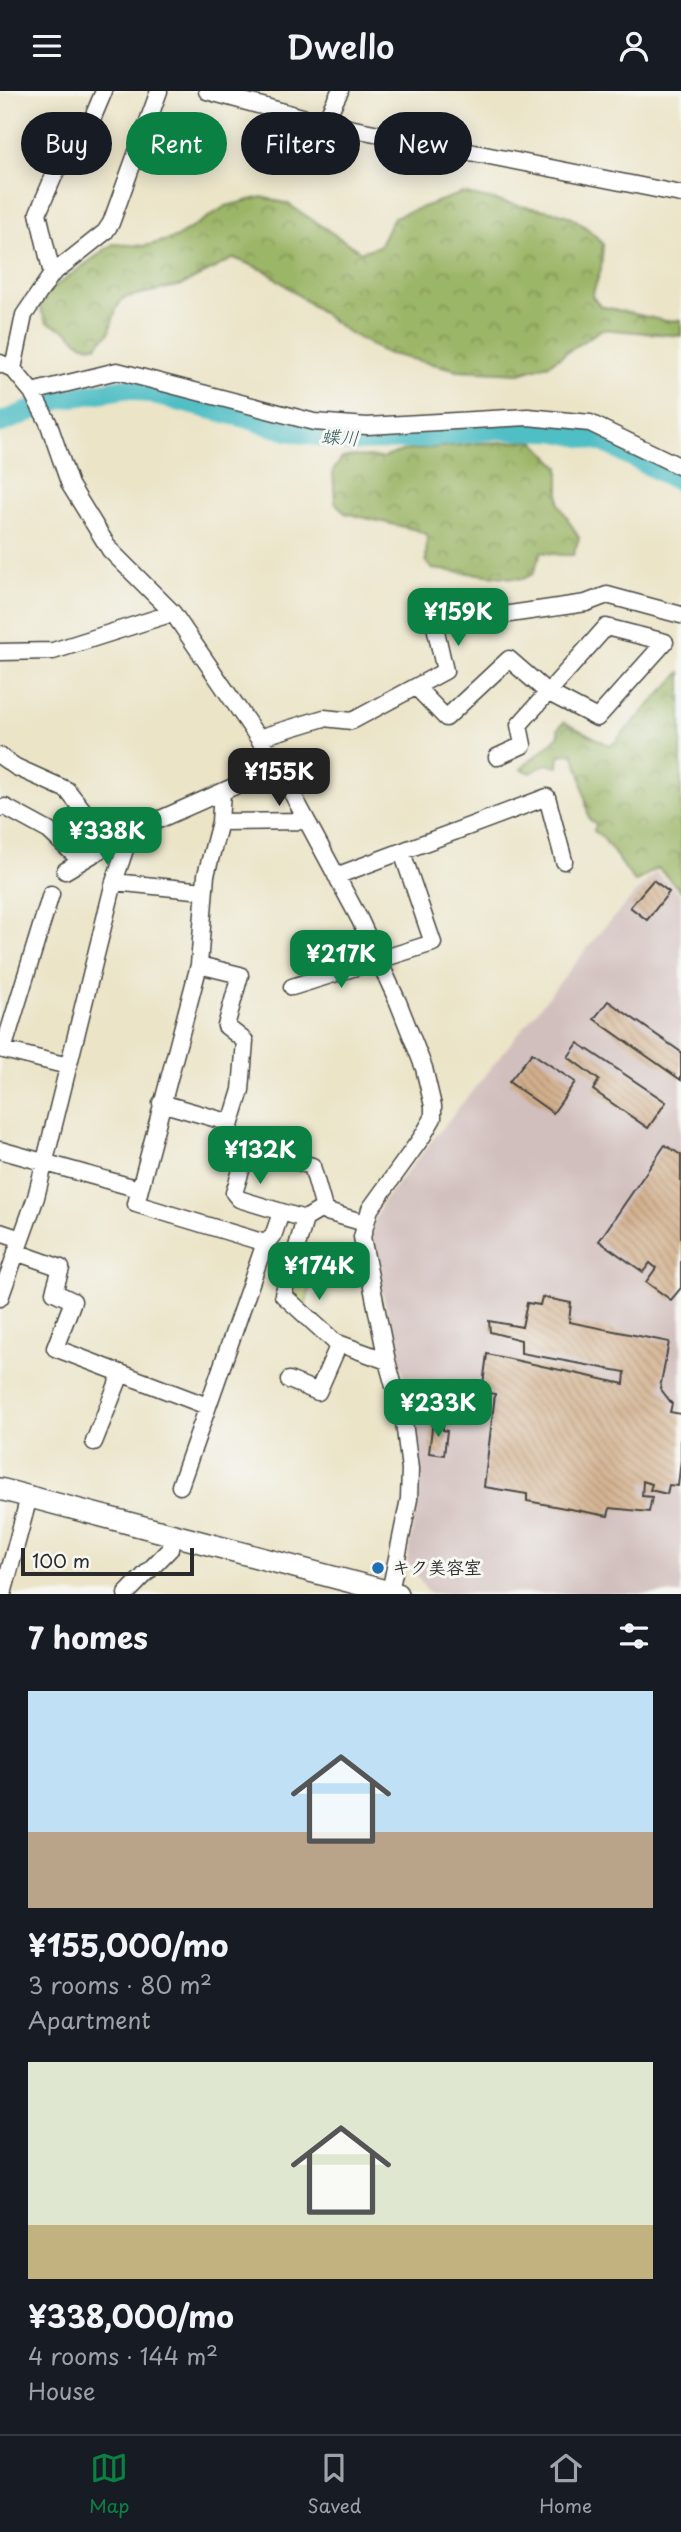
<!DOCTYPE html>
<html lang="en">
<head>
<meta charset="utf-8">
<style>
  body { margin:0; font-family:"Playpen Sans","Klee One",sans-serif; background:#242831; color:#f1f3f6; height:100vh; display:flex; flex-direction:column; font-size:26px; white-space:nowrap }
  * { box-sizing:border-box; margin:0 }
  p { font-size:23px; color:#9ea1a6 }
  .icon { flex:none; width:38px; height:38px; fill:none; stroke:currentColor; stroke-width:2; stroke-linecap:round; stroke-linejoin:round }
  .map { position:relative; height:1503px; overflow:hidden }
  .details { display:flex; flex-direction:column; background:#171b24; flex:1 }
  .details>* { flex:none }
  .hud { position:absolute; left:21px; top:21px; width:640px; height:63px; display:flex; gap:14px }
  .scale { position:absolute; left:21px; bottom:18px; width:173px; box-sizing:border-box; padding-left:7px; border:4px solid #2b2b2b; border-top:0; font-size:19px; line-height:24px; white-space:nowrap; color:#2b2b2b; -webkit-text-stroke:5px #f6f6f2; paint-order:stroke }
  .price { position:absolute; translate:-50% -60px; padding:0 16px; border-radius:14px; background:#0b8043; color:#fff; font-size:23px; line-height:46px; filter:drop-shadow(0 2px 4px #0008) }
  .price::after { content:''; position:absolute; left:50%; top:42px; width:21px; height:16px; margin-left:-10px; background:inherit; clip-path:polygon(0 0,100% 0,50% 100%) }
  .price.active { background:#222; color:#fff }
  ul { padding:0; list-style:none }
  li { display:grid; align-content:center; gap:14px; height:371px; padding:0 28px }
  li span { display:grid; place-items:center; height:217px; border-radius:0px; color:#555 }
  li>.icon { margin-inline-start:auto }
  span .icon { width:126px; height:126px; fill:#fffc; stroke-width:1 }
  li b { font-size:30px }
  h2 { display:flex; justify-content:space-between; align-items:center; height:84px; padding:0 28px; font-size:30px }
  .pill { padding:0 24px; border-radius:32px; background:#171b24; box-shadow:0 4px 18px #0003; font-size:24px; line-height:63px }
  .pill.active { background:#0b8043; color:#fff }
  header { display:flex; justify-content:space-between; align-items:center; height:91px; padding:0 28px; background:#171b24; font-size:32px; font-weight:600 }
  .tab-bar { display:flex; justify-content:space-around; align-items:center; height:98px; border-top:2px solid #363941; background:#171b24; font-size:19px; color:#9ea1a6 }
  .tab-bar a { display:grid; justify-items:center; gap:4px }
  .tab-bar .active { color:#0b8043 }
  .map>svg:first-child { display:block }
  .industrial { fill:#d1bfbd }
  .forest { fill:url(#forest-crowns); stroke:#647049; stroke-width:2 }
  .green { fill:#c5d476; stroke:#788050; stroke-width:2 }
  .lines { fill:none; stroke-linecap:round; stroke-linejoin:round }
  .river { stroke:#50bec5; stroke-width:21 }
  .building { fill:url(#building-back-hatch) }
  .minor-casing { stroke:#484742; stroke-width:19 }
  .major-casing { stroke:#484742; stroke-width:24 }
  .minor { stroke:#fff; stroke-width:16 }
  .major { stroke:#fff; stroke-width:21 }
  .poi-dot { fill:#1f6fb2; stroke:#f6f6f2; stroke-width:2.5 }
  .labels { text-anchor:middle; stroke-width:6; stroke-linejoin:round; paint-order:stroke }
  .poi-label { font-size:18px; font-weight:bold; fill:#2b2b2b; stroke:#f6f6f2; text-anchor:start }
  .water-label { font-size:19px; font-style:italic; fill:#385e61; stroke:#f6f6f2 }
</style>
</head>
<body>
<header><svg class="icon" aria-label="menu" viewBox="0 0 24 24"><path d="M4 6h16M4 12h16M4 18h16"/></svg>Dwello<svg class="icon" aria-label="person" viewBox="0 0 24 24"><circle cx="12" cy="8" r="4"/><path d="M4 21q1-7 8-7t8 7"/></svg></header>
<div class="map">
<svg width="681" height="1503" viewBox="0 0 681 1503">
  <defs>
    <pattern id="forest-crowns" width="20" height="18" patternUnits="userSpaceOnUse" patternTransform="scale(1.75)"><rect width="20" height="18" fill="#9cb667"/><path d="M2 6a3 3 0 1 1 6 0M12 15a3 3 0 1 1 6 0" fill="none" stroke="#7f9455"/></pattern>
    <pattern id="building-back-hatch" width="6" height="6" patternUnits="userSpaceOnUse" patternTransform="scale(1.75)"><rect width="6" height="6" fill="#d3b08d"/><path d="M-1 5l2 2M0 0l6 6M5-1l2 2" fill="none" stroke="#ab8f73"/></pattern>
  </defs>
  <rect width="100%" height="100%" fill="#f6f6f2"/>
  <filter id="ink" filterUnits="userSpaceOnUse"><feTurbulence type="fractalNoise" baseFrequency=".0143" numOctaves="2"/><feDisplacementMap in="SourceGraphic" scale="14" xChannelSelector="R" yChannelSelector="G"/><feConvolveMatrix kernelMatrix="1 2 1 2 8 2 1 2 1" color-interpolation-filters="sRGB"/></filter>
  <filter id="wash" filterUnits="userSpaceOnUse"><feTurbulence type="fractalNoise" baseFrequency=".00686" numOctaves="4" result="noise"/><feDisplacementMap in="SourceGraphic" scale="28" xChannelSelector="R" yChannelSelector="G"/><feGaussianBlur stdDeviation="1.57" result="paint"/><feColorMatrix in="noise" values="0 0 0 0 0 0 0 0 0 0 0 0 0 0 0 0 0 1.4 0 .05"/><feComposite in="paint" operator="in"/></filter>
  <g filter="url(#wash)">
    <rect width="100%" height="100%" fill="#ebe4c7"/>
    <path class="industrial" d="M655,781L681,804V1503L428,1502L407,1470L419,1401L418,1359L411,1313L371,1157L372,1134L382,1112L602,839Z"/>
    <path class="forest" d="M462,102C482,106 501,111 521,115C562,122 573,120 603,153L601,178L592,205L600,215L665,230L681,229V245L602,238L549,273L519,282L458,279L386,262L346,240L266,180L234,167L182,194L123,207L116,218L109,242L96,255L83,254L67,240L46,231L39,214L45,203L113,153L145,155L175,147L226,115L262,106L288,113L361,161L379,155L394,126Z
      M534,350L559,376V413L579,447L573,464H561L541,461L533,483L523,488L432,478L426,470L427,444L417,439L345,422L335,411L333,380L342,367L353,365L382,367L403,360L480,352Z
      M681,581V800L658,777L635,791L603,747L594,740L596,733L589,728L581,685L573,662L559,664L558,676L546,673L531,682L521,678C533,665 547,658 559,644L558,638L564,631L611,655Z"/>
    <path class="green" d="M296,1171L315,1177L305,1216L290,1206Z"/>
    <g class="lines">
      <path class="river" d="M0,332L60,308L128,297L243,326L289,340L349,350L421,347L497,338L555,340L602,350L681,391"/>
    </g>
    <g id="blocks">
      <path class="building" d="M653,789L669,801L647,829L630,816Z
        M608,910L681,961V989L594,928Z
        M578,952L666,1011L648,1037L593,999L599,989L568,966Z
        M532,962L575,991L553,1022L509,991Z
        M665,1054L681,1064V1197L671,1209L646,1191L656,1177L650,1172L643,1181L599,1150Z
        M542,1206L571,1212L569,1231L669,1251L660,1297L672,1313L670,1321L681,1323V1369L678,1395L669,1394L667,1403L650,1399L652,1393L643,1390L642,1405L652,1406L649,1421L610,1417L608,1425L527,1410V1403L484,1396L495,1303L482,1301L487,1263L624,1293L625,1281L521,1262V1249L490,1241L489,1230L522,1236L527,1212L540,1214Z
        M433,1329L443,1331V1339L447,1340L444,1364L429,1362Z"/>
    </g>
  </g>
  <g filter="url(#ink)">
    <use href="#blocks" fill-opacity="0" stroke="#484742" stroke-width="2"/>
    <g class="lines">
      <g class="minor-casing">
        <path id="minor" d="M207,0L324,32L681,103
          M324,32L340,0
          M52,183L38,122L56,80L82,52L104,0
          M0,272L13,278L32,301L48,331L70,394L110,459L173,522L278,676L360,829L398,911L424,977L433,1015V1027L422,1046L370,1118L362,1146L387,1270L404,1331L410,1378L409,1408L390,1501
          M13,278L24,224L52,183L105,141L111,132L159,0
          M32,301L117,280L314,331L367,335L528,326L590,332L681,376
          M0,561L53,560L173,522
          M416,596L446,627L509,568L547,601L597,627L665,551L606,536L519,634L523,654L497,666
          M258,647L324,627L352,630L445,580L432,522L444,517L496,525L586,512L607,504L681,524
          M0,665L16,676L67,699L110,753
          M0,717L5,716L49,740L81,770
          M220,731L307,730
          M65,780L117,749
          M336,785L547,706L564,770
          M114,791L204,800
          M199,874L240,884L226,935L245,950L241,999L229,1038
          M292,896L433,852L402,761
          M0,958L68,975
          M3,959L51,803
          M161,1012L231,1032
          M0,1059L139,1098
          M325,1121L312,1075L248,1057L234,1102L239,1108L305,1128L320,1119L365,1132
          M305,1128L283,1204L335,1251L387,1270
          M0,1141L21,1148
          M265,1152L273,1145L281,1122
          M16,1161L61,1177L54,1201L73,1210L55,1257L207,1315
          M0,1207L36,1106L114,791L131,741L278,676
          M289,1289L318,1301L339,1253
          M94,1351L121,1283
          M180,1395L265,1152L136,1113L199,874L206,784L220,731L222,701
          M3,1503L29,1406
          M126,1503L170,1458L172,1445"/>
      </g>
      <g class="major-casing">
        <path id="major" d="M0,1398L397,1503"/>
      </g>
      <use href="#minor" class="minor"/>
      <use href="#major" class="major"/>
    </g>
  </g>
  <circle class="poi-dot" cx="378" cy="1477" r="7"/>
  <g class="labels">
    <g class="poi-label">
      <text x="392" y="1483">キク美容室</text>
    </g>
    <g class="water-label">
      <text transform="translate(340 346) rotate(4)" y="7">蝶川</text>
    </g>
  </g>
</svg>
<div class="scale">100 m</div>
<b class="price" style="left:458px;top:557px">¥159K</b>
<b class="price active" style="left:279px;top:717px">¥155K</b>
<b class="price" style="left:107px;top:776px">¥338K</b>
<b class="price" style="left:341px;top:899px">¥217K</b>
<b class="price" style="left:260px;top:1095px">¥132K</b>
<b class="price" style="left:319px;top:1211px">¥174K</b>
<b class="price" style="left:438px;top:1348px">¥233K</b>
<div class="hud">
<a class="pill">Buy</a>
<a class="pill active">Rent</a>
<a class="pill">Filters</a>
<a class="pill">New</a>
</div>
</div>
<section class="details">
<h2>7 homes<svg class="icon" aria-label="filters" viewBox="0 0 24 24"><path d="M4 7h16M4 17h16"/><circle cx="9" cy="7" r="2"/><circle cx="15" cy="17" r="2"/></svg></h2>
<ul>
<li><span style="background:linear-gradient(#bfe0f5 65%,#b9a48a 0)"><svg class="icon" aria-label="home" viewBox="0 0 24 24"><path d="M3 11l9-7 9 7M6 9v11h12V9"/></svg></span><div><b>¥155,000/mo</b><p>3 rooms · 80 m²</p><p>Apartment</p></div></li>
<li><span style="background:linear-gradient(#dfe7d0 75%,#c2b280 0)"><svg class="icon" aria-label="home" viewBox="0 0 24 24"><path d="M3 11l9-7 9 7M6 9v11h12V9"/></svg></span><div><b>¥338,000/mo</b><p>4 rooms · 144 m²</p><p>House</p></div></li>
</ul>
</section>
<nav class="tab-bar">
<a class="active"><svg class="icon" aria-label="map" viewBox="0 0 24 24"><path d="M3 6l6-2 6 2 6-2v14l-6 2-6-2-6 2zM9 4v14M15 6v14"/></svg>Map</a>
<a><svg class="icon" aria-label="saved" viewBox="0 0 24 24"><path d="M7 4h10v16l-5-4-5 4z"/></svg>Saved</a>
<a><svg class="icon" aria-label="home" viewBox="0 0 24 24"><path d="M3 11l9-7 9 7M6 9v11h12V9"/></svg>Home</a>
</nav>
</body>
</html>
